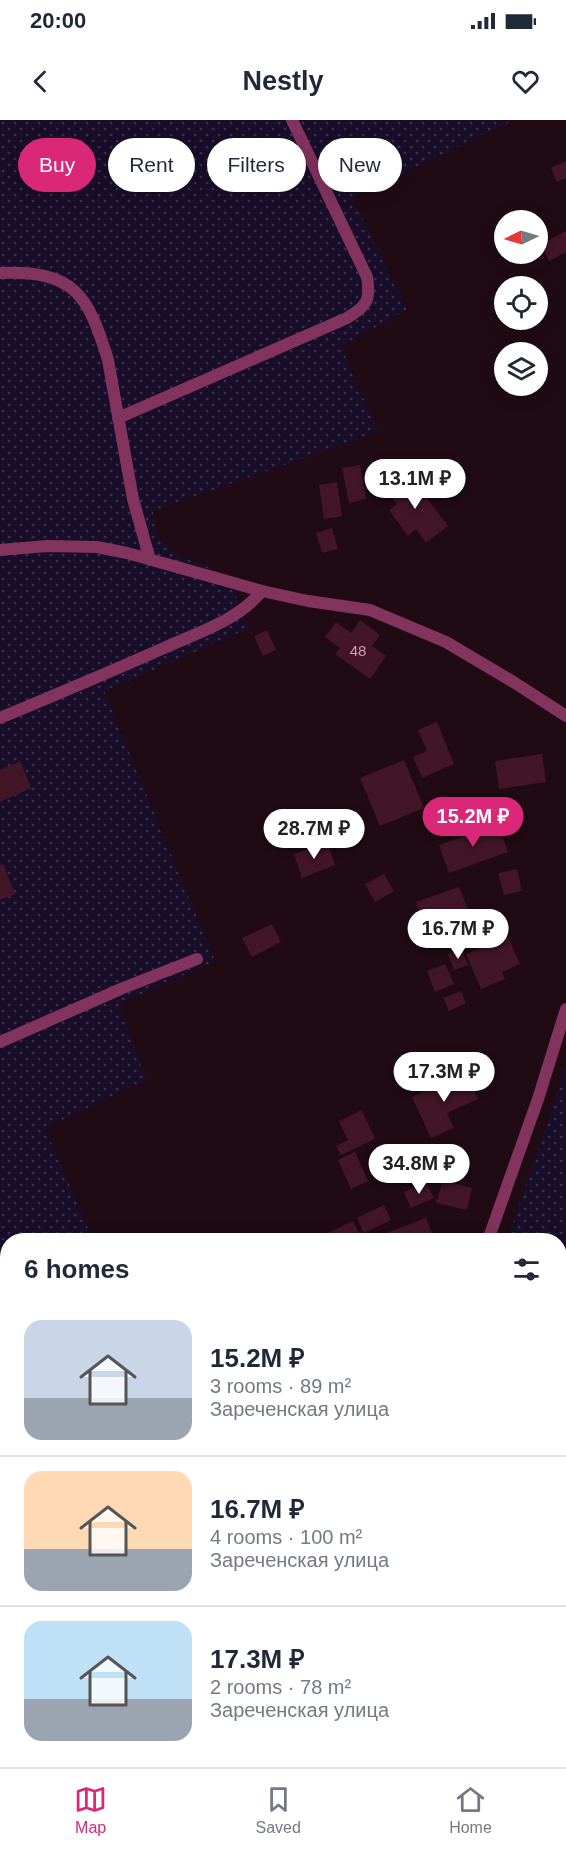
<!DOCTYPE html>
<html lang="en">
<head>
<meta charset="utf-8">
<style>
  body { margin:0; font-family:Helvetica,sans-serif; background:#f6f6f7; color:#1f2937; height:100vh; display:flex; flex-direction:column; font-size:22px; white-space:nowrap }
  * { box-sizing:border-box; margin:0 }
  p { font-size:20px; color:#747a83 }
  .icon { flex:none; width:33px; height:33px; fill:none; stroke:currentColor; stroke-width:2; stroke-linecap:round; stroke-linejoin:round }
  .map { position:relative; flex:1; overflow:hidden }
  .drawer { position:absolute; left:0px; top:1113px; width:567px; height:534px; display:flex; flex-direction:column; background:#fff; border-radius:24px 24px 0 0; box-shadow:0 3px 15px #0003 }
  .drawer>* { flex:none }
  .hud { position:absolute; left:18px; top:18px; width:531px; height:54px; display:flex; gap:12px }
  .needle { width:39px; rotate:265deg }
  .tools { position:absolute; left:494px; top:90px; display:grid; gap:12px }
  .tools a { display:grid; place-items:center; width:54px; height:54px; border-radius:50%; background:#fff; box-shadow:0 3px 15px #0003; font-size:30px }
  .price { position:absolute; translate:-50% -51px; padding:0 14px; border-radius:21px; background:#fff; color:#222; font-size:20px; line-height:39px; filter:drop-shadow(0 2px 3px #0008) }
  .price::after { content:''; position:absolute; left:50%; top:36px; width:18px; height:14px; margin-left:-9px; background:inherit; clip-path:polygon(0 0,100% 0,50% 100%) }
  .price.active { background:#db2777; color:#fff }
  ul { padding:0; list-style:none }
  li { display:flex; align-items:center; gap:18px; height:150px; padding:0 24px }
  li+li { border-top:2px solid #e0e1e3 }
  li span { display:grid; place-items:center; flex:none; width:168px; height:120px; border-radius:18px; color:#555 }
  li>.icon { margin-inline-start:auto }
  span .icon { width:72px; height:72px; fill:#fffc; stroke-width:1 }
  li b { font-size:26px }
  h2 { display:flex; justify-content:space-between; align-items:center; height:72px; padding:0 24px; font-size:26px }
  .pill { padding:0 21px; border-radius:27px; background:#fff; box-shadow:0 3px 15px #0003; font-size:21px; line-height:54px }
  .pill.active { background:#db2777; color:#fff }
  .status { display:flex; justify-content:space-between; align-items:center; height:42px; padding:0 30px; background:#fff; direction:ltr }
  .status svg { height:16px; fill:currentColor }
  header { display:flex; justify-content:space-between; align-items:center; height:78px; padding:0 24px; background:#fff; font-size:27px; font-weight:700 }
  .tabs { display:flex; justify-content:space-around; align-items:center; height:84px; border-top:2px solid #e0e1e3; background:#fff; font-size:16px; color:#747a83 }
  .tabs a { display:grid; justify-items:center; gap:3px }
  .tabs .active { color:#db2777 }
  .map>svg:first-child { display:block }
  .green { fill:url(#green-dots) }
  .building { fill:#421627 }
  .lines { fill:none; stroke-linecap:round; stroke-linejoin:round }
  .service { stroke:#82335e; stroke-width:12 }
  .minor { stroke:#82335e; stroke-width:12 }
  .labels { text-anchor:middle; stroke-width:5; stroke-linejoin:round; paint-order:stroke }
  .number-label { font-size:15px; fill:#d09db4 }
</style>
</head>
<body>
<div class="status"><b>20:00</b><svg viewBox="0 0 49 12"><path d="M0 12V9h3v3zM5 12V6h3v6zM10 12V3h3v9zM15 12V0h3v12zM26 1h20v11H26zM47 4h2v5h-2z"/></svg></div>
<header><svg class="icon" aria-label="back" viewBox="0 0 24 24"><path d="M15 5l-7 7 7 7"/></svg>Nestly<svg class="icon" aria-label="heart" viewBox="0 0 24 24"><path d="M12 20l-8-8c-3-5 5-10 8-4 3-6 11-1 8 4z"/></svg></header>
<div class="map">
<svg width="566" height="1647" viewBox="0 0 566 1647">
  <defs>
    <pattern id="green-dots" width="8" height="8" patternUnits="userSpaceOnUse" patternTransform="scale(1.5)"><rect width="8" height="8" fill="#190e2a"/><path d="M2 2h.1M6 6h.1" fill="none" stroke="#3c3049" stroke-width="1.8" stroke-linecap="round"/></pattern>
  </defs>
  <rect width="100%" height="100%" fill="#200b14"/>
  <path class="green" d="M0,0H513L352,78L407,190L341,226L378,312L153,391L157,416L178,435L227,455L250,508L104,571L215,841L119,884L146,960L45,1008L93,1120H8L7,1171L0,1174Z
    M566,948V1647H294L297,1640H560V1120H507Z
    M0,1532L7,1548L8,1640H16L0,1647Z"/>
  <path class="building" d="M566,41V58L557,62L551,48Z
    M566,111V132L549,141L541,124Z
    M360,345L366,379L349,383L342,348Z
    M408,353L448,406L426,423L416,409L408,416L389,390L397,384L386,370Z
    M337,362L342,396L324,399L319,365Z
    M332,408L338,429L322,433L316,413Z
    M360,500L380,515L372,526L386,536L370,559L335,534L340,528L325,517L336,502L351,513Z
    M267,510L276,530L263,536L254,516Z
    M437,602L454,644L422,658L413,637L427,631L418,610Z
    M542,634L546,662L499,669L495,641Z
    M404,640L424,688L380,706L360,658Z
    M20,641L31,668L0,682V650Z
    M357,690L365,709L345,717L337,698Z
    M498,704L508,732L449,753L439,725Z
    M327,722L335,745L302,758L294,734Z
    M3,744L15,774L0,780V745Z
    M517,749L522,771L504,775L498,753Z
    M384,754L394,771L375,782L365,764Z
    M459,767L468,789L425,805L416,782Z
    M272,804L281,822L252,837L242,818Z
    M508,817L520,844L502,852L505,859L481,869L466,834Z
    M461,829L468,845L454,850L448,834Z
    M445,844L454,864L435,872L427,851Z
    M461,871L466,883L449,891L443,878Z
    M466,952L478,979L447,993L454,1008L431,1018L412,977Z
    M362,990L375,1019L341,1035L336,1026L348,1020L339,1001Z
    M355,1032L368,1061L351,1069L338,1040Z
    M443,1060L472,1068L467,1090L436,1083Z
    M426,1062L434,1078L411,1088L404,1072Z
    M384,1085L391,1100L364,1113L357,1098Z
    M426,1098L435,1120H368Z
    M353,1101L362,1119L313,1120Z
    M49,1640H122L103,1647H43L51,1644Z
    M193,1640H247V1646L193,1647Z"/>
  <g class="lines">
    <path class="service" d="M118,298L347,198C367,186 371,180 367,157L292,0
      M0,598C55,575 110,552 164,528C199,512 237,501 262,471
      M0,922L123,868L197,839"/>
    <path class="minor" d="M0,153C74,150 88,174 108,240L133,379L150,440
      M0,430L47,426L97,427L127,433L262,471L308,481L370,490L446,522L515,563L566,596
      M488,1120L538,979L566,889
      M281,1647L284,1640"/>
  </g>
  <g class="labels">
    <g class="number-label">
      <text x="358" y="536">48</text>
    </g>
  </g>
</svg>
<div class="tools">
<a><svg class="needle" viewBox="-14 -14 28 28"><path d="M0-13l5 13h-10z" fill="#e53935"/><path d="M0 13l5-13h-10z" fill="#747a83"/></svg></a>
<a><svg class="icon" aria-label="locate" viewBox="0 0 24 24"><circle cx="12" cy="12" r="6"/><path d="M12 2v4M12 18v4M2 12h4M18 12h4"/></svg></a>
<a><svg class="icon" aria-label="layers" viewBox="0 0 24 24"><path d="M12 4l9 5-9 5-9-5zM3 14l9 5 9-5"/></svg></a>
</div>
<b class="price" style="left:415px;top:390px">13.1M ₽</b>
<b class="price active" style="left:473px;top:728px">15.2M ₽</b>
<b class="price" style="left:314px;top:740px">28.7M ₽</b>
<b class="price" style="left:458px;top:840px">16.7M ₽</b>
<b class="price" style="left:444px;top:983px">17.3M ₽</b>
<b class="price" style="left:419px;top:1075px">34.8M ₽</b>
<div class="hud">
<a class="pill active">Buy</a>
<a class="pill">Rent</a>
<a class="pill">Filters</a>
<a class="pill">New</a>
</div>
<section class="drawer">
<h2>6 homes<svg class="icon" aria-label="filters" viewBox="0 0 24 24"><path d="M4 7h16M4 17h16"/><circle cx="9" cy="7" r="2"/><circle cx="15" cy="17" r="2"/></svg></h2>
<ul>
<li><span style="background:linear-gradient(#c9d6e8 65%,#9aa5b1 0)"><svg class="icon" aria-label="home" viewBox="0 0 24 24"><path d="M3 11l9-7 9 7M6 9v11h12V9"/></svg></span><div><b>15.2M ₽</b><p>3 rooms · 89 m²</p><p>Зареченская улица</p></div></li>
<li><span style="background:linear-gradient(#ffd9b3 65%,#9aa5b1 0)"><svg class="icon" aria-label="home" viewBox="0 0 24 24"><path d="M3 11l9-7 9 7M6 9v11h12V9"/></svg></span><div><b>16.7M ₽</b><p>4 rooms · 100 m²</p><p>Зареченская улица</p></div></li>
<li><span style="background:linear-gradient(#bfe0f5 65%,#9aa5b1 0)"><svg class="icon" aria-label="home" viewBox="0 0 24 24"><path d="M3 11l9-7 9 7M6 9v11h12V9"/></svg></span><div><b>17.3M ₽</b><p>2 rooms · 78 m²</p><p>Зареченская улица</p></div></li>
</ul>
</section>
</div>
<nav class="tabs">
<a class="active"><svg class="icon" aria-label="map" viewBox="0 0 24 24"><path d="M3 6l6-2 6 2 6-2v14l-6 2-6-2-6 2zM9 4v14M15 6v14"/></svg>Map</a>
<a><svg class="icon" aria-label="saved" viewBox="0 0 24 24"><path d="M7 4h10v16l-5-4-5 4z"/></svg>Saved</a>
<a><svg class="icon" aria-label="home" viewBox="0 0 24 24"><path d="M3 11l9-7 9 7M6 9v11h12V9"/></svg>Home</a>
</nav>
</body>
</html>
